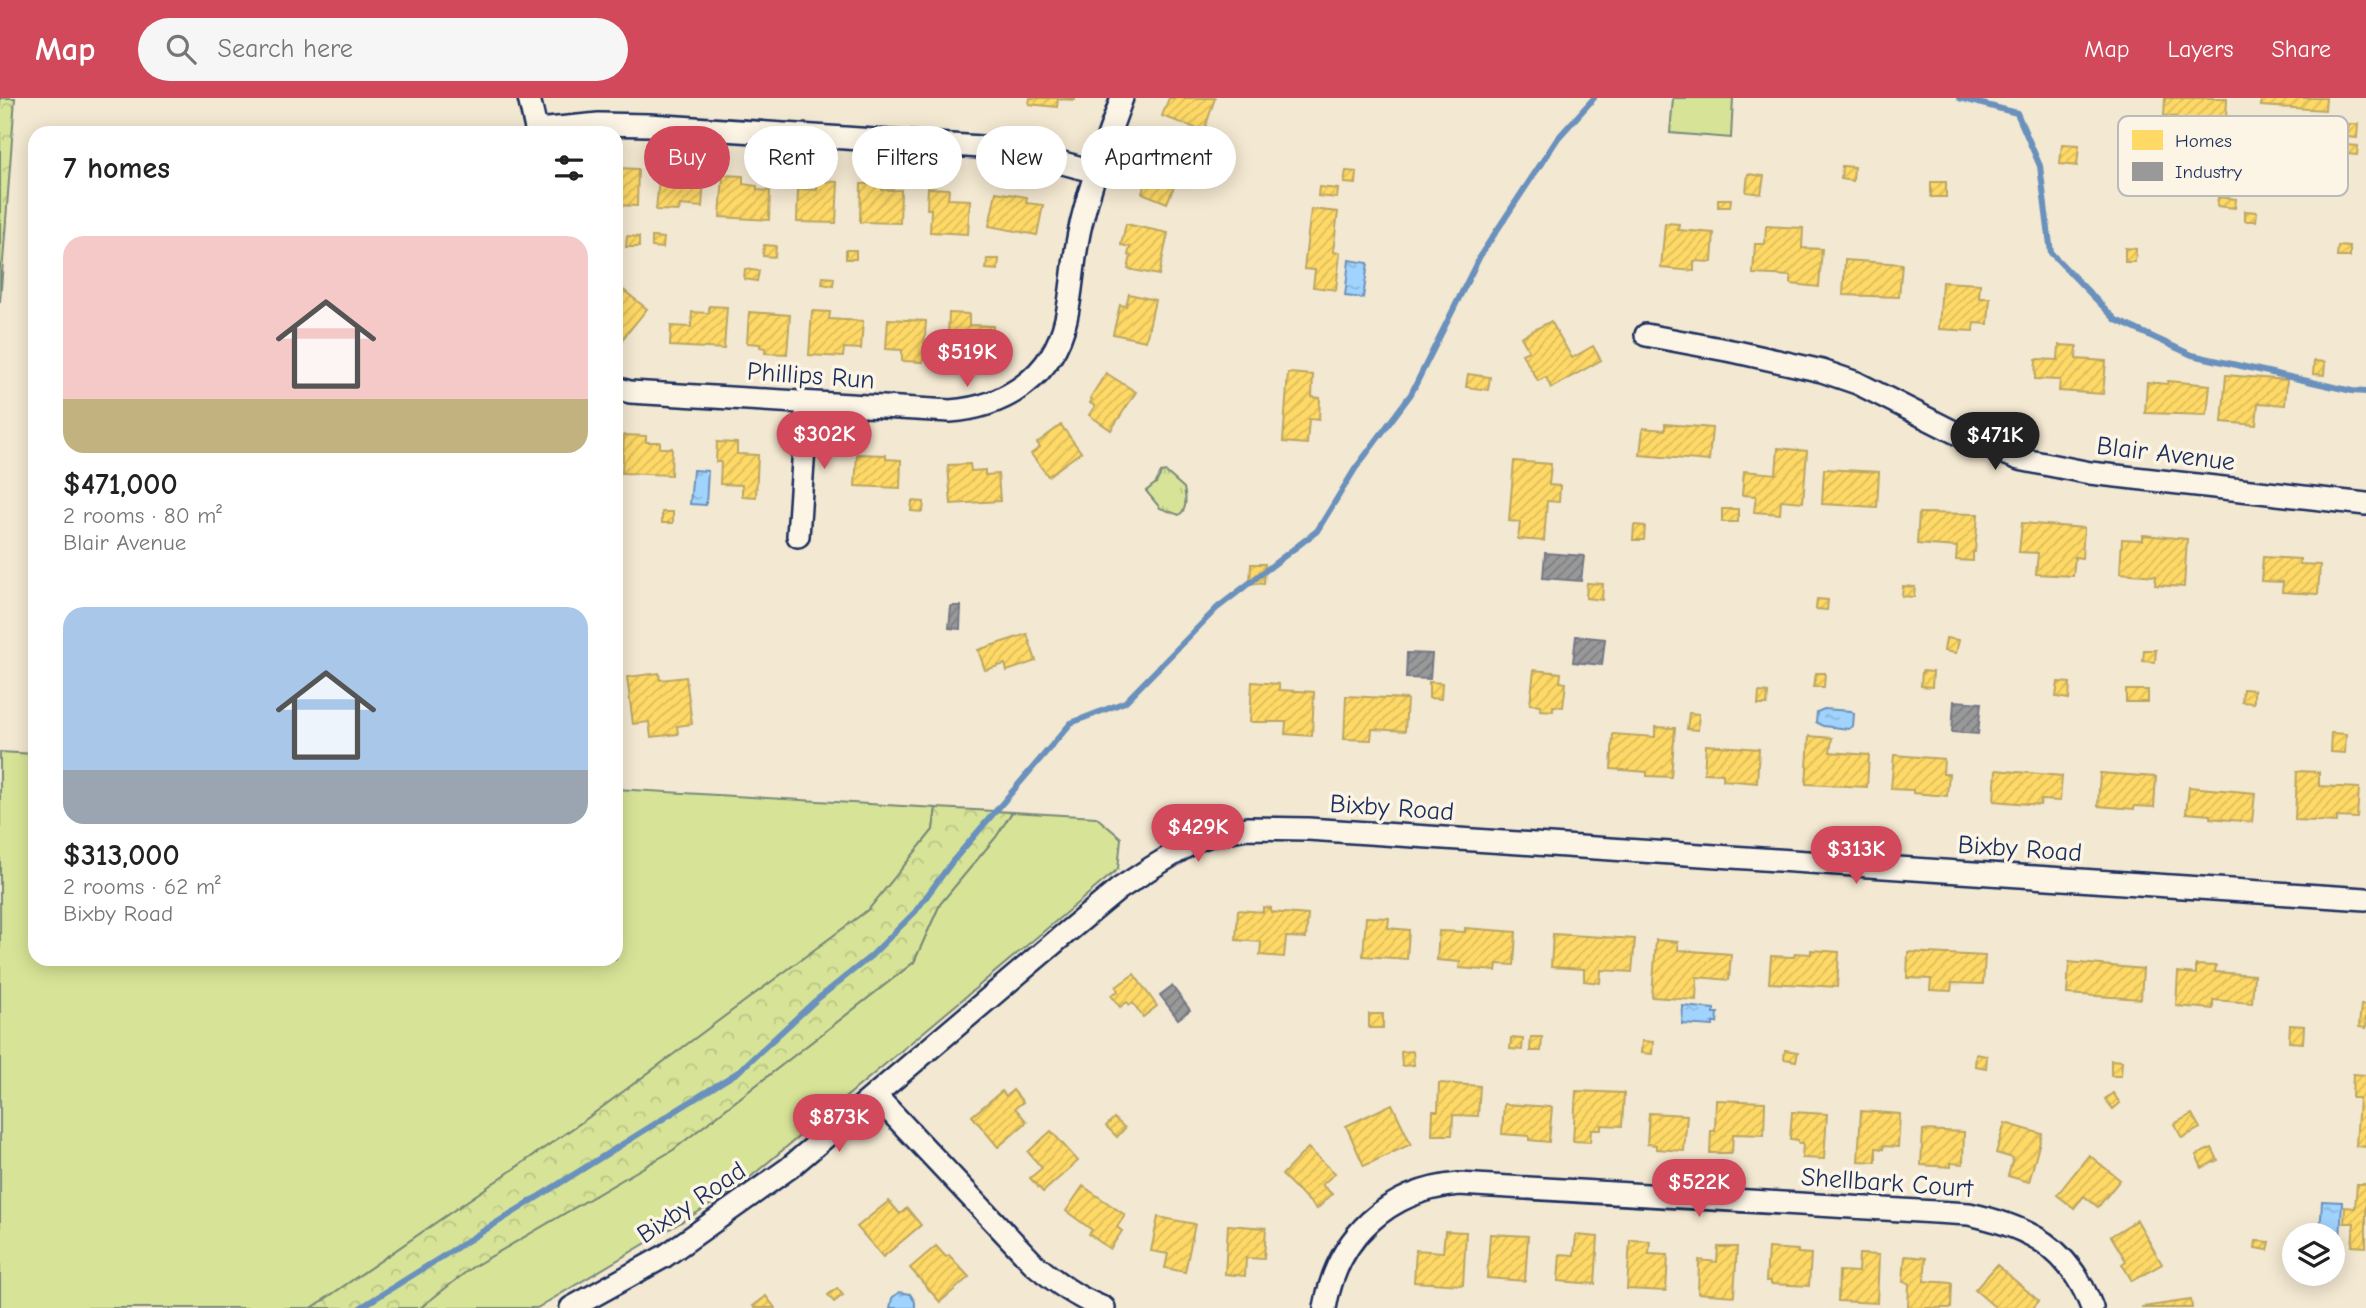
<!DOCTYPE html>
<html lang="en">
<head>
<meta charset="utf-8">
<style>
  body { margin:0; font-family:"Comic Neue",sans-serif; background:#f6f6f6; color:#222; height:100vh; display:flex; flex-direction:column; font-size:26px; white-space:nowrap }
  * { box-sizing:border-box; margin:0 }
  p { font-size:23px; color:#767676 }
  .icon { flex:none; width:38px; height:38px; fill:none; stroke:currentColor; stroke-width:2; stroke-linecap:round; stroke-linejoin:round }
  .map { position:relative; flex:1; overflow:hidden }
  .panel { position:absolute; left:28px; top:28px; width:595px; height:840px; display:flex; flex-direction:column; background:#fff; border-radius:21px; box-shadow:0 4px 18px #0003 }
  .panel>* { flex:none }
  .guide { position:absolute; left:644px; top:28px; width:665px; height:63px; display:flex; gap:14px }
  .tools { position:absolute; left:2282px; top:1125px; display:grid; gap:14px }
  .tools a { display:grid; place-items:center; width:63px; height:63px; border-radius:50%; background:#fff; box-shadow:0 4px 18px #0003; font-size:35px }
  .price { position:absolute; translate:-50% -60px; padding:0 16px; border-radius:24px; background:#d1495b; color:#fff; font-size:23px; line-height:46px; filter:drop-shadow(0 2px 4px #0008) }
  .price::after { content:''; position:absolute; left:50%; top:42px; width:21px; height:16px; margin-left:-10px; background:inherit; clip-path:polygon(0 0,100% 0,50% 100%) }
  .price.on { background:#222; color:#fff }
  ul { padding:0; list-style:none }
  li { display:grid; align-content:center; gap:14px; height:371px; padding:0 35px }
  li span { display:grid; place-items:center; height:217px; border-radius:21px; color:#555 }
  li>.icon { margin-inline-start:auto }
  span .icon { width:126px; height:126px; fill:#fffc; stroke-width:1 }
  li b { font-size:30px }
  h2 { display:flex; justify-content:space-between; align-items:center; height:84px; padding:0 35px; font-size:30px }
  .pill { padding:0 24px; border-radius:32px; background:#fff; box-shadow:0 4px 18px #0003; font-size:24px; line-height:63px }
  .pill.on { background:#d1495b; color:#fff }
  header { display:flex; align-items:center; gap:42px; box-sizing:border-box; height:98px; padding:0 35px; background:#d1495b; color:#fff }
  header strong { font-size:33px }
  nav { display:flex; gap:38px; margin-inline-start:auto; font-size:24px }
  .search { width:490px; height:63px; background:#f6f6f6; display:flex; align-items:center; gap:18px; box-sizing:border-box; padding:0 24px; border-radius:38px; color:#767676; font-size:26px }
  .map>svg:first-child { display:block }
  .green { fill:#d7e497; stroke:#798a7a; stroke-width:2 }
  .forest { fill:url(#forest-crowns); stroke:#798a7a; stroke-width:2 }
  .park { fill:url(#park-tufts); stroke:#798a7a; stroke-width:2 }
  .water { fill:url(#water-ripples); stroke:#6b91bd; stroke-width:2 }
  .homes { fill:url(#homes-hatch); stroke:#bba664; stroke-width:2 }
  .industry { fill:url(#industry-hatch); stroke:#737987; stroke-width:2 }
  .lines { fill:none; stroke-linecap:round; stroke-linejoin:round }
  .stream { stroke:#6b91bd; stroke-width:6 }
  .minor-casing { stroke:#1b2f5e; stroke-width:26 }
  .minor { stroke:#fcf5e5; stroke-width:21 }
  .labels { text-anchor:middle; stroke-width:7; stroke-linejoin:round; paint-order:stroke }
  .street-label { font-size:26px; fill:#1b2f5e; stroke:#fcf5e5 }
  .key { fill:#fcf5e5; stroke:#b8babc; stroke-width:2 }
  .key-label { font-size:19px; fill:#1b2f5e }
</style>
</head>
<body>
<header>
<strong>Map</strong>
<div class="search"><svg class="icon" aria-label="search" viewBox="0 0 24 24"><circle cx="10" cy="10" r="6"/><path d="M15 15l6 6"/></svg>Search here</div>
<nav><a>Map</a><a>Layers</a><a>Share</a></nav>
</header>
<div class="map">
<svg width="2366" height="1210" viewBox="0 0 2366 1210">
  <defs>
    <pattern id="forest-crowns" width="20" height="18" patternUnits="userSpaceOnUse" patternTransform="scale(1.75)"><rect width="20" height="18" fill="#d7e497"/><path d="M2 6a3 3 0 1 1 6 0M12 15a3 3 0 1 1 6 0" fill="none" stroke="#b8c485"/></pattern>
    <pattern id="park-tufts" width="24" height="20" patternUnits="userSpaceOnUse" patternTransform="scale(1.75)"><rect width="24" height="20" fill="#d7e497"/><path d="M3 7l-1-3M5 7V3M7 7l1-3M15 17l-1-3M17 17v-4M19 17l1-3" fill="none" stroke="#b8c485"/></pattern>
    <pattern id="water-ripples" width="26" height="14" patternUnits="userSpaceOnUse" patternTransform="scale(1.75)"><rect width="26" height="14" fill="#a0d3fd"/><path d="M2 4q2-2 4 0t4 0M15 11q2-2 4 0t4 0" fill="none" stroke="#89b5db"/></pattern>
    <pattern id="homes-hatch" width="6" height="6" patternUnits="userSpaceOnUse" patternTransform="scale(1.75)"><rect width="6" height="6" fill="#ffd966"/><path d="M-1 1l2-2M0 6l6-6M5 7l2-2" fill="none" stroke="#dabb5b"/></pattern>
    <pattern id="industry-hatch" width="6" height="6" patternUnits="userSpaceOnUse" patternTransform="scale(1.75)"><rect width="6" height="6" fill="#999"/><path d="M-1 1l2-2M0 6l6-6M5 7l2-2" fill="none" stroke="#7c7d80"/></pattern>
  </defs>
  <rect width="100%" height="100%" fill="#f3e8d1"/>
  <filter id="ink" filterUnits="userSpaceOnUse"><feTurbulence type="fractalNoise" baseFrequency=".0143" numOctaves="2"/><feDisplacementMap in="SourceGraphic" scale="14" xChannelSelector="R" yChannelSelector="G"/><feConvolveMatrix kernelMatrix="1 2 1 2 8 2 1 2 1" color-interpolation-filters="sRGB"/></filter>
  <g filter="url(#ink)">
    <path class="green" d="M1673,0H1733L1731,40L1670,35Z
      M0,654L35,656V861H616V691L936,710L933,732L870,811L585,1022L312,1210H0Z
      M1012,714L1096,719L1121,740L1118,771L735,1092L537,1210H420L471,1170L673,1052L914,864L940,806L996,739Z"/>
    <path class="forest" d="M0,0H15L0,204Z
      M936,710L1012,714L996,739L940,806L914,864L673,1052L471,1170L420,1210H312L585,1022L869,811L933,732Z"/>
    <path class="park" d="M1166,374L1184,390C1186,399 1187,412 1179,417L1160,410L1146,393L1156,385L1161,375Z"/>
    <path class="water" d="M1349,162L1368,165L1363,200L1345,198Z
      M693,372L708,373L706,407L690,406Z
      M1824,611L1851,613L1854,616L1853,628L1849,631L1823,628L1816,624L1817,614Z
      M1683,908L1714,911V915H1718L1717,925H1713V928L1682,926Z
      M2322,1103L2342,1104L2340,1142H2333V1138L2320,1137Z
      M899,1194L910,1196L915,1204V1210H890L892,1200Z"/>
    <path class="homes" d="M1030,0H1075V2L1058,1L1057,9L1029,6Z
      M1169,0H1215L1204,33L1162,18Z
      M2165,0H2227L2226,23L2197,21L2196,34L2175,33L2176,19L2164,18Z
      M2261,0H2326L2325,12L2261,8Z
      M2349,26H2358L2357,40L2347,39Z
      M2062,46L2079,47L2077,68L2060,66Z
      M2346,47L2358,48L2357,57L2346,56Z
      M1151,56L1186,69L1179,87L1175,86L1167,105L1142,95L1146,85L1140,83Z
      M1842,68L1854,69L1853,83L1841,81Z
      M617,70L638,71L637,108L616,107Z
      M660,72L691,74L690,80L704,81L702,109L680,107L679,113L656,112Z
      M1346,73L1357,74L1356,86L1344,85Z
      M1748,76L1764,78L1761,96L1746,94Z
      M723,77L743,78V86L757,88V92L770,93L769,122L720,119Z
      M817,83L838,84L836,125L797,124L798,91L817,92Z
      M1931,84H1946V99H1931Z
      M861,86H882V92H901L900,125L860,124Z
      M1319,89L1338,91L1337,100L1318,98Z
      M928,90L949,91L948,101L970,102L968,136L930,134L931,111H927Z
      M996,94L1027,99L1026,105L1043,107L1037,137L989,128Z
      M2218,99L2236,101L2235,110L2217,108Z
      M1718,101H1731L1730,109H1718Z
      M1311,111L1338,114L1333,154L1340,155L1336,192L1313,189L1315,172L1304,171Z
      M2245,113L2257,114L2256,123H2245Z
      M1665,125L1679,126L1678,132L1714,135L1712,164L1694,163V173L1661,170Z
      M1126,126L1168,135L1159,177L1128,171L1131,158L1128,157L1130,149L1121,147Z
      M1766,128L1803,130L1802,150L1822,151L1819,189L1791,186V178L1753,176L1755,146H1765Z
      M627,138L639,139V149H626Z
      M652,139L664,140L663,150L652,149Z
      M764,147L776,148L775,159L763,158Z
      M2338,148L2350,149V159H2337Z
      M2125,150L2136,151L2135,164H2125Z
      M846,152H856V161H846Z
      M987,161H999L998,172L986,171Z
      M1845,162L1902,166L1899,199L1843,197Z
      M745,171L759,173L757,183L744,181Z
      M823,179L834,180L833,188L822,186Z
      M1942,184L1980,186L1979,200H1990L1988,226L1974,225L1973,233L1939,231Z
      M616,186L647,211L621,243L616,238Z
      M1129,196L1155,202L1146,243L1113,236L1120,207L1126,208Z
      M709,208L727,209L724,251L670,248L671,228L691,229L692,214L709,215Z
      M812,213L830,214L829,221L863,223L861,251L844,250L843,259L809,257Z
      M749,214L790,217L787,256L765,255V250L760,249V246L747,245Z
      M949,215L969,216V227L993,228L992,258L965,257V261L947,260Z
      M888,221L926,223L923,264L902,263V252L886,251Z
      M1551,223L1572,260L1593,248L1601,262L1551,290L1546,279L1538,283L1522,256L1529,253L1521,239Z
      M2059,247L2077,248L2076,261L2106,263L2103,296L2059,293L2060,282L2035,281L2036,261L2058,262Z
      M2314,263L2325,264L2324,277L2313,276Z
      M1106,275L1136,294L1111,332L1089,317L1095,308L1090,305L1092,301L1090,300Z
      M1288,275L1313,277L1312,299L1320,300L1319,322L1309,321L1307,346L1283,344Z
      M1468,276L1490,279L1488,292L1466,289Z
      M2226,277L2287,282L2285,307L2258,305L2256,327L2222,324Z
      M2168,283L2210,287L2207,317L2145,315L2147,284L2167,286Z
      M1665,326L1712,330L1709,363L1640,357L1643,330L1665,332Z
      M1061,327L1081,354L1048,378L1031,356L1040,349L1037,345Z
      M624,337L646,338V344H660V350H672L671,377L622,375Z
      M717,344L737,345V356L758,357L756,399L742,398V387L720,386L721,364H716Z
      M1778,350L1807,353L1803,404L1781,402L1780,416L1754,414L1756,398L1742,397L1744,373L1776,376Z
      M857,356L886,357V361L901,362L900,390L855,388Z
      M1514,363L1551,366L1549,387L1560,388L1559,404L1547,403L1544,443L1518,441L1520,424L1509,423Z
      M970,366L971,373L985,372V377L998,376L1000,403L951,406L948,367Z
      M1824,371L1879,374L1877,409L1822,406Z
      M912,403L924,404L923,414L911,413Z
      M1722,411H1738V424H1722Z
      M662,414H673V425H662Z
      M1919,415L1978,416L1975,454H1973V463L1956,462L1957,449L1917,446Z
      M2022,425L2084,430L2082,460L2075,459L2073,478L2036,476L2038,455L2019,454Z
      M1634,427L1645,428L1644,442H1633Z
      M2143,437L2187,441L2184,489L2155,487L2156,478L2120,475L2122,441L2143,442Z
      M2263,459L2300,461V466L2320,467L2318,496L2282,494L2283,484L2261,483Z
      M1251,466H1265L1264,486L1250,485Z
      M1587,485L1603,486L1602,502L1586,500Z
      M1903,488L1915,489L1914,499L1902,498Z
      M1817,501L1828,502L1827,512L1816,511Z
      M1027,536L1036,563L1007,573L1005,566L985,572L978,552Z
      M1946,540L1959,542L1956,555L1944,553Z
      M2144,552H2156L2155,564L2143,563Z
      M1534,572L1561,575L1560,584L1566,585L1563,609L1553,608V613L1540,612L1541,607L1530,606Z
      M1922,573L1933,574L1932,589L1921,588Z
      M659,575L660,582L686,579L692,626L677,628L678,636L651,639L649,624L633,626L627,579Z
      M1816,575H1825L1824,589H1814Z
      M1252,584L1279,586V592L1314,594L1312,638L1285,636L1286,624H1250Z
      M1429,584L1442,585L1441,601L1429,600Z
      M2058,584L2070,585L2069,601L2056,599Z
      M2243,591L2254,592V605L2242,604Z
      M2126,592H2148V604H2126Z
      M1759,594L1768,595L1767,607H1758Z
      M1346,598L1407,601L1405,633L1372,631L1371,642L1344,641Z
      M1689,615L1699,616L1698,632L1687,631Z
      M1655,629L1675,630L1671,679L1647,678V674L1611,671L1613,636L1655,639Z
      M2331,635L2346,636L2345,655L2330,654Z
      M1809,638L1832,640L1830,654L1869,657L1867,689L1806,686Z
      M1706,647L1759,651L1757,685L1723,682V676L1704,675Z
      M1894,657L1944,661L1943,676H1949L1947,698L1913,695V692L1891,691Z
      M1996,672L2062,678L2060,703L2041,702L2040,707L1994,703Z
      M2297,673L2319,674V688L2359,690L2357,720L2337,719V724L2295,722Z
      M2100,675L2156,679L2154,709L2134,708V711L2098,708Z
      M2189,689L2255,695L2252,724L2210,720V717L2186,715Z
      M1263,809L1271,810V814L1308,817L1306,840L1286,839L1284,859L1260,857L1261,844L1236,842L1238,812L1263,814Z
      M1366,819L1389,820L1388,830L1409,832L1407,861L1363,858Z
      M1465,830L1516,834L1514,867L1497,866L1496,873L1459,870L1460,864L1437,862L1439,833L1465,834Z
      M1553,836L1635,841L1632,874L1601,872L1600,885L1584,883V871L1551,869Z
      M1656,842L1678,844V852L1731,856L1729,882L1697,879L1696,902L1652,899Z
      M1811,852L1839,854L1837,889L1769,885L1771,858L1794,859L1795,855L1811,856Z
      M1908,854L1985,858L1983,886L1952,885L1951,893L1930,892L1931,881L1907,880Z
      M2069,864L2143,871L2141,901L2067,896Z
      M2196,867L2216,868L2215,874L2254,877L2252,905L2213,902V911L2176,908L2178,874L2196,876Z
      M1134,876L1157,908L1143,919L1133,905L1130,907L1127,904L1120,909L1111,897L1118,893L1116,889Z
      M2361,907H2366V930L2359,929Z
      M1369,916H1383V930H1369Z
      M2290,927L2304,928L2303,945L2289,944Z
      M1531,939H1542L1541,953H1530Z
      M1511,940L1523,941L1522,952L1510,951Z
      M1642,943L1653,944L1652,956L1641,955Z
      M1785,952L1798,954L1796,963L1784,961Z
      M1413,953L1414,967L1402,968L1401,954Z
      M1976,956L1987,958L1986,970L1975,968Z
      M2111,962L2122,963L2121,978H2111Z
      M2353,976L2366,977V1049L2356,1048L2359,1000H2352Z
      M1439,985L1480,988L1478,1018L1453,1017L1452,1037H1432L1433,1013H1438Z
      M1013,992L1023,1004L1015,1010L1027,1024L998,1049L972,1018L1002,993L1006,998Z
      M1576,993L1624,995L1622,1028L1601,1027V1032H1591L1590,1044L1573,1043Z
      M2113,995L2120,1005L2113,1011L2105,1001Z
      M1716,1002L1765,1004L1764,1037L1733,1036L1732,1055H1710L1711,1033H1715Z
      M1392,1006L1411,1046L1364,1068L1346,1028Z
      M1504,1006L1552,1009L1549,1044L1529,1042V1038L1502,1036Z
      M1861,1013L1900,1016L1898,1049L1883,1048V1051L1876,1050V1064L1858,1063Z
      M1792,1014L1827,1016L1824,1061L1802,1060L1803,1045H1798V1042L1790,1041Z
      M1649,1015L1687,1017L1684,1053L1656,1051V1047L1647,1046Z
      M2192,1016L2200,1030L2182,1040L2174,1026Z
      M1114,1020L1125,1030L1117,1039L1106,1028Z
      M2005,1025L2042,1036L2029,1084L2008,1078L2013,1060L1996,1055Z
      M1923,1032L1964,1034L1963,1066L1951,1065V1069L1921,1067Z
      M1051,1033L1078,1063L1043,1094L1030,1080L1042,1070L1028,1054Z
      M1308,1050L1335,1075L1322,1087L1332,1096L1317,1111L1282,1077Z
      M2212,1050L2218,1062L2202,1070L2196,1057Z
      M2089,1057L2120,1082L2098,1109L2084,1098L2074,1110L2057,1097Z
      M2357,1086H2366V1149L2352,1148L2354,1125H2344L2345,1109L2355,1110Z
      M1083,1088L1125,1117L1117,1129L1122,1133L1110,1151L1089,1136L1092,1132L1066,1113Z
      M889,1103L900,1116L907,1110L921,1127L883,1159L857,1129Z
      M1158,1119L1195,1126L1185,1174L1165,1170L1168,1156L1151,1153Z
      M2137,1122L2162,1166L2132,1183L2122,1166L2126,1163L2111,1138Z
      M1228,1127L1266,1130L1264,1161L1246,1160L1245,1178L1225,1176Z
      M1445,1133L1466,1134L1463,1187L1414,1184L1416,1152L1443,1154Z
      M1490,1136L1528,1138L1525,1183L1487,1180Z
      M1576,1137L1598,1139L1595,1186L1558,1183L1560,1156L1574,1157Z
      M1630,1142L1650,1143L1649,1156L1668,1157L1666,1193L1627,1191Z
      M2256,1143L2270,1144L2268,1152L2255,1150Z
      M936,1148L946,1159L949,1157L969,1179L940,1204L910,1170Z
      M1718,1149H1737L1734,1198L1698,1195L1699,1162L1717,1164Z
      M1768,1150L1798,1152V1155L1811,1156L1809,1188L1771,1186V1183H1766Z
      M1859,1156L1879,1157L1877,1205L1838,1203L1839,1173L1858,1174Z
      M1905,1158L1926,1160L1924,1183L1952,1185L1951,1210H1908L1909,1185L1903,1184Z
      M1997,1167L2039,1203L2033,1210H1996L1975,1192Z
      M837,1190L843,1197L834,1204L828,1197Z
      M766,1198L775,1210H755L753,1208Z
      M2191,1202L2192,1210H2142V1209Z"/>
    <path class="industry" d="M1545,455L1584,458L1581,483L1543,480Z
      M951,508H961L960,531L949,530Z
      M1576,538L1605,541L1602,567L1573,564Z
      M1407,555L1432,556L1430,581L1406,580Z
      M1954,603L1981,605L1978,636L1952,634Z
      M1172,888L1190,912L1178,921L1160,897Z"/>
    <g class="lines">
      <path class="stream" d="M1959,0L2017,15L2040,68L2051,155L2116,222L2192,257L2352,293L2366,294
        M360,1210L738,974L815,903L871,858L915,814L952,764L1071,625L1125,604L1217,510L1317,433L1355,371L1411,296L1480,158L1558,40L1594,0"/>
      <g class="minor-casing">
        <path id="minor" d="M529,0L537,35
          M537,32L599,26L649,27L981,49L1019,53L1096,74
          M1646,237L1737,254L1822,273L1857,285L1968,341L2019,361L2090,375L2366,406
          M616,290L630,294L950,313C1006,309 1053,278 1066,221C1073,190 1073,158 1081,126C1091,84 1107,41 1122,0
          M798,438L807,305
          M876,998L1034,1166C1056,1184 1077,1200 1104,1210
          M571,1210L665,1158L789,1070L1061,839L1119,791L1151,770L1197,742L1214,736L1247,730L1308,731L2366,801
          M1325,1210C1337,1139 1388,1092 1459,1086L1969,1116C2029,1129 2069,1149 2092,1210"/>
      </g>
      <use href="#minor" class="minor"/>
    </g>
  </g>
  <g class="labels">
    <g class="street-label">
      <text transform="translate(811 277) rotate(4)" y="9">Phillips Run</text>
      <text transform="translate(2166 355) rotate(7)" y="9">Blair Avenue</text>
      <text transform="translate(1392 709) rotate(4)" y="9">Bixby Road</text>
      <text transform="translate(2020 750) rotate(4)" y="9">Bixby Road</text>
      <text transform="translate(1887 1084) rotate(4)" y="9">Shellbark Court</text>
      <text transform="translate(691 1104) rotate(-34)" y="9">Bixby Road</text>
    </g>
  </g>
  <rect x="2118" y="18" width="230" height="80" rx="10" class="key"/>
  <rect x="2132" y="32" width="31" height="20" fill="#ffd966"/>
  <rect x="2132" y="64" width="31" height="19" fill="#999"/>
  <g class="key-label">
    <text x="2175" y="49">Homes</text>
    <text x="2175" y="80">Industry</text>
  </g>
</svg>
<div class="tools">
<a><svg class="icon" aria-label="layers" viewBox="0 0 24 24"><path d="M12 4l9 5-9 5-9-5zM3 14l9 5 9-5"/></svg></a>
</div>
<b class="price" style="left:967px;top:291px">$519K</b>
<b class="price" style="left:824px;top:373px">$302K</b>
<b class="price on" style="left:1995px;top:374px">$471K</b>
<b class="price" style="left:1198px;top:766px">$429K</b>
<b class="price" style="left:1856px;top:788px">$313K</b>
<b class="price" style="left:839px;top:1056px">$873K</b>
<b class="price" style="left:1699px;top:1121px">$522K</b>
<div class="guide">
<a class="pill on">Buy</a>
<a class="pill">Rent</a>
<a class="pill">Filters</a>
<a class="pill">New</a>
<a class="pill">Apartment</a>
</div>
<section class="panel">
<h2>7 homes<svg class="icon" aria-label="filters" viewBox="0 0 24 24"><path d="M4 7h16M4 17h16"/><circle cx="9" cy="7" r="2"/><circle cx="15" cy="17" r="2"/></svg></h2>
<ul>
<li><span style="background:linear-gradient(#f6c9c9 75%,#c2b280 0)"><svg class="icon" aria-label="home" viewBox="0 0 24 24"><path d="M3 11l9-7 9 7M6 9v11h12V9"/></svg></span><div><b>$471,000</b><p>2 rooms · 80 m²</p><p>Blair Avenue</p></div></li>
<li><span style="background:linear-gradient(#a9c7e8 75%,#9aa5b1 0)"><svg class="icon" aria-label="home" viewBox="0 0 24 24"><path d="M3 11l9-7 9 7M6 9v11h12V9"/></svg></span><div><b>$313,000</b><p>2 rooms · 62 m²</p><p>Bixby Road</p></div></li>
</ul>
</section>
</div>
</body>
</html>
